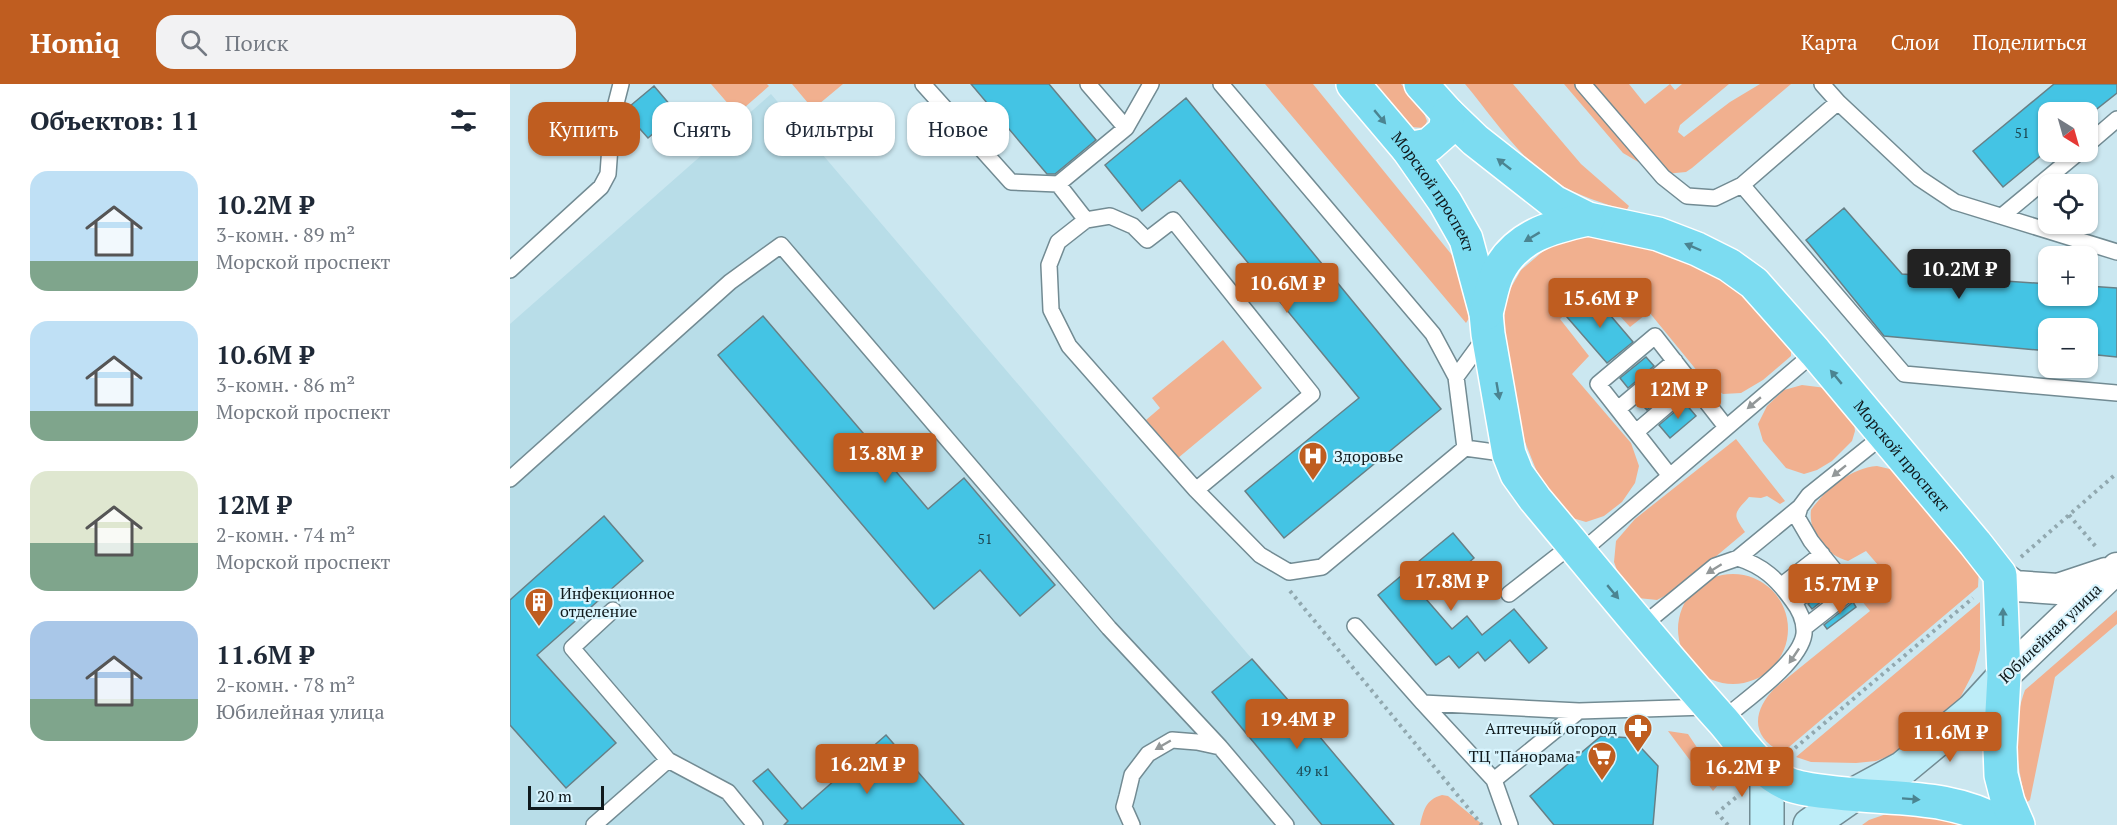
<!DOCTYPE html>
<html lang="ru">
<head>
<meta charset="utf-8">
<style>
  body { margin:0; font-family:"PT Serif",serif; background:#f2f2f3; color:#1f2937; height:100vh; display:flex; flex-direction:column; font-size:22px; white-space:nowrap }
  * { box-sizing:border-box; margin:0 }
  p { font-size:20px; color:#747a83 }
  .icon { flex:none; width:33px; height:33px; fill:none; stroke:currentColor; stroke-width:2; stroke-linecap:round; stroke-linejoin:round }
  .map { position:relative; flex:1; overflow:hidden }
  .details { display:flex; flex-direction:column; background:#fff; width:510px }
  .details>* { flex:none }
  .banner { position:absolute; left:18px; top:18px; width:570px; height:54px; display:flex; gap:12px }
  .needle { width:39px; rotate:143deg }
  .fabs { position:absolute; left:1528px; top:18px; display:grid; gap:12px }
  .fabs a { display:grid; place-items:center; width:60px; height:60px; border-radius:12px; background:#fff; box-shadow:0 2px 4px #0004; font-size:30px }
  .scale { position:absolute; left:18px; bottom:15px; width:76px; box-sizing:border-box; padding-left:6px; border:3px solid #0f191c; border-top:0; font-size:16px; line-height:21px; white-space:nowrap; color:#0f191c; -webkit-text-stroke:4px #d8f4fd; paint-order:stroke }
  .price { position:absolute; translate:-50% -51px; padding:0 14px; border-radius:6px; background:#bf5d20; color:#fff; font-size:20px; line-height:39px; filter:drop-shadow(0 2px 3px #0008) }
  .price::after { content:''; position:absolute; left:50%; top:36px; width:18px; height:14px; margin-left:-9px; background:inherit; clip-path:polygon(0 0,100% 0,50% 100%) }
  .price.current { background:#222; color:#fff }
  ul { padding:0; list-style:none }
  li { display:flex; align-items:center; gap:18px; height:150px; padding:0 30px }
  li span { display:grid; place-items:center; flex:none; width:168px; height:120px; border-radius:18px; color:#555 }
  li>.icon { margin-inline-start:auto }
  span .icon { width:72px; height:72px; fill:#fffc; stroke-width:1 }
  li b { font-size:26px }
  h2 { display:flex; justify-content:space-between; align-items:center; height:72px; padding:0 30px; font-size:26px }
  .pill { padding:0 21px; border-radius:18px; background:#fff; box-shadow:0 2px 4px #0004; font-size:21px; line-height:54px }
  .pill.current { background:#bf5d20; color:#fff }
  header { display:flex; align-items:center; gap:36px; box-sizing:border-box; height:84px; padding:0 30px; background:#bf5d20; color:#fff }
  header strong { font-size:28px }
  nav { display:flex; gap:33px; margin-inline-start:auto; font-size:21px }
  .search { width:420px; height:54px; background:#f2f2f3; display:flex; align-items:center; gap:15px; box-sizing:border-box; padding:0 21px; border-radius:18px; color:#747a83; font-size:22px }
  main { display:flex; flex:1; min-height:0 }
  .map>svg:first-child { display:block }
  .built { fill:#b8dde8 }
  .green { fill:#f1b08f }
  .building { fill:#44c4e4; stroke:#678087; stroke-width:1.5 }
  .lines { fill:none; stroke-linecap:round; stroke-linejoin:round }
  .service-casing { stroke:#728b93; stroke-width:18 }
  .minor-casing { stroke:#728b93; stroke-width:33 }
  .secondary-casing { stroke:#728b93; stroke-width:36 }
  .primary-casing { stroke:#fff; stroke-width:36 }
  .path { stroke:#91a8af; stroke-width:4; stroke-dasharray:3 4.5; stroke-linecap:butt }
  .service { stroke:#fff; stroke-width:15 }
  .minor { stroke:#fff; stroke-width:30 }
  .secondary { stroke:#bdedf8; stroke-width:33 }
  .primary { stroke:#7cdcf1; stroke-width:33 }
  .oneway { fill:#4b8491 }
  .oneway2 { fill:#939899 }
  .labels { text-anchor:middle; stroke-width:4.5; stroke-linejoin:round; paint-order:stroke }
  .number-label { font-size:14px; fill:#1c444e }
  .street-label { font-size:16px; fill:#0f191c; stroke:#d8f4fd }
  .poi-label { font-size:16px; fill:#0f191c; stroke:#d8f4fd; text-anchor:start }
</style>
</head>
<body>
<header>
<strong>Homiq</strong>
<div class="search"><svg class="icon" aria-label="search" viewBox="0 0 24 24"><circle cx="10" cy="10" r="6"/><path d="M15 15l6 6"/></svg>Поиск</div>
<nav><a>Карта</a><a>Слои</a><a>Поделиться</a></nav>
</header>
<main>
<section class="details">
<h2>Объектов: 11<svg class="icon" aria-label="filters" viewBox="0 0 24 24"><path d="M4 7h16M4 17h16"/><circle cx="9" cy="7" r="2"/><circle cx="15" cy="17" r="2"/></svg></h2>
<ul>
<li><span style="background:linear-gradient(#bfe0f5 75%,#7fa58c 0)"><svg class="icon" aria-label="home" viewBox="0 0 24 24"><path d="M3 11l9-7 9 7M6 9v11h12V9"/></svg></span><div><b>10.2M ₽</b><p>3-комн. · 89 m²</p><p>Морской проспект</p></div></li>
<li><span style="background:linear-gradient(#bfe0f5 75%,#7fa58c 0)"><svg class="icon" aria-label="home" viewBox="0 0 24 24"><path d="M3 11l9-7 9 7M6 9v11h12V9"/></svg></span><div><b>10.6M ₽</b><p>3-комн. · 86 m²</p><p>Морской проспект</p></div></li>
<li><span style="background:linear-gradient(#dfe7d0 60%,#7fa58c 0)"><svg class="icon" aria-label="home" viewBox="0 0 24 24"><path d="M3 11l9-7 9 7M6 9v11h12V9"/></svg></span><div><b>12M ₽</b><p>2-комн. · 74 m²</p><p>Морской проспект</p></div></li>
<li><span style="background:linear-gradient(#a9c7e8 65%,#7fa58c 0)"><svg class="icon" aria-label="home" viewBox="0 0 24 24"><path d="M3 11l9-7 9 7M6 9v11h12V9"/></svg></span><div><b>11.6M ₽</b><p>2-комн. · 78 m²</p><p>Юбилейная улица</p></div></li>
</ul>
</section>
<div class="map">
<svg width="1607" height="741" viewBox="0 0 1607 741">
  <rect width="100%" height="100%" fill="#cbe7f0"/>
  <path class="built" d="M261,10L742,575L702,608L812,741H0V240Z"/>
  <path class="green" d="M201,0H257L259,2L227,30Z
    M282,0H333L303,25Z
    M755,0H803L946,176L961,231L956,239Z
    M865,0H891L912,24L917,37L914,44L901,43Z
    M955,0H1003L1071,80L1119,122L1116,127C1093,119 1069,112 1047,99C1013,79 981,31 955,0Z
    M1054,0H1119L1135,20L1160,0L1165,6L1172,0H1219L1170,41L1168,48L1174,53L1220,18L1250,0H1281L1182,84L1176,88L1155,90L1142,86L1113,69Z
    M1089,148L1153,163L1228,200L1281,259V272L1253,296L1231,309L1213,310L1197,299L1139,228L1120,243L1085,205L1050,235L1079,272L1062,290L1121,359L1129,382L1125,399L1112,418L1094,432L1076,438L1059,433L1027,388L1007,338L997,283L994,240L995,224L999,207L1011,186L1038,163L1052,155Z
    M713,256L752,304L668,374L636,336L650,324L642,314Z
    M1292,301L1316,304L1343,331L1345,347L1342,357L1322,377L1307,386L1294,390L1276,384L1253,357L1248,340L1257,322L1274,306Z
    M1226,355L1275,417L1270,420L1257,412L1251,414L1239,413C1224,430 1222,429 1235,448L1166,506L1147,516L1128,514L1108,489L1104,478L1106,457L1125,435Z
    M1367,382L1384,386L1469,484L1468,503L1279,663L1270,667C1239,651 1244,625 1265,604L1360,527L1346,510L1374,488L1356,467L1338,477C1316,471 1298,449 1301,426C1316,405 1341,384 1367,382Z
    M1168 545a55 55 0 1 1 110 0a55 55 0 1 1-110 0Z
    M1470,518V566L1464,587L1449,616L1389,668L1366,677L1346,679L1301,678L1286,673Z
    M1607,526V540L1545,593L1520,716L1516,719C1507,681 1501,643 1515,606Z
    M1158,647L1178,650L1208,695V701L1203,707Z
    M932,711L938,712L973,741H910C914,726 915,716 932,711Z
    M1382,728L1476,741H1352L1359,736Z"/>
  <path class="building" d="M461,0H539L586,56L545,90H537Z
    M1544,0H1607V9L1583,28H1539V65L1493,103L1463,67Z
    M144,2L167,29L138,54L114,27Z
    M676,14L931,325L774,454L735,407L849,314L670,96L632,127L595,81Z
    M1334,124L1392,190L1539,200V212H1578V202L1607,204V273L1578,270V244H1539V267L1374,252L1296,156Z
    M1083,211L1123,258L1097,279L1057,233Z
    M253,232L418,425L454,394L545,501L510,532L470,486L424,525L208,271Z
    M1136,273L1144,282L1118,304L1110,294Z
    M1156,297L1162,304L1137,326L1130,319Z
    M1175,319L1186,332L1160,354L1149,341Z
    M94,432L133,477L27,571L106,659L56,704L0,641V516Z
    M943,449L964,474L916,515L942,545L957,532L972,551L1004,525L1037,564L1019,579L1000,556L975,577L968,568L949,584L939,572L926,581L868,511Z
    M1323,501L1327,505L1302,525L1298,520Z
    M1343,518L1346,523L1317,545L1314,541Z
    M742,575L793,633L884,741H812L702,608Z
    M376,651L454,741H274L278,737L243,697L258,685L292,725Z
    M1091,652L1122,654L1148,682L1143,741H1044L1020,712Z"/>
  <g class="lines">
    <g class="service-casing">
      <path id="service" d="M413,0L501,98L548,100L576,136
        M578,0L616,44
        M711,0L923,250L946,293L976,252
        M1073,0L1153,93L1177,112L1205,114L1232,101L1328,18
        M1312,0L1328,18L1409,94L1445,118L1607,168
        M1578,60L1607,35
        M548,100L616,44L641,0
        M1232,101L1394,290L1607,309
        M1492,132L1569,68
        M0,186L91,103L98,90L102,35L111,0
        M946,293L955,364L999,370
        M1108,325L1165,277
        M1126,348L1182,300
        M1160,392L1088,300L1145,252L1216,343
        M0,395L220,198L271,161L599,544L710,663L776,741
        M686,406L802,310L663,136L637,156L623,142L600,132L576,136L548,158L539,181L541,226L559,262L686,406L750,471L779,488L812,483L955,364
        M1070,469L1305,268
        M1228,474L1290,423
        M1272,501L1312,470
        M999,510L1063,460
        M1284,518L1325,487
        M845,542L913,619L1069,627L1197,623
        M1132,542L1205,482L1228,474C1253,482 1267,495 1282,516C1289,525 1295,538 1294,550C1290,579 1234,617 1212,636
        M1294,544L1341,507L1301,457L1287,433L1290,423L1299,411L1375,350
        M913,619L984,696L1000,741
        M158,676L218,708L245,741
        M984,696L1069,627
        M84,741L158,676L62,564L103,526
        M622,741L614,723L617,712L622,691L638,670L662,656L687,658L710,663"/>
    </g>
    <g class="minor-casing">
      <path id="minor" d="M1490,491L1505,502L1548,505L1596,489
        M1494,592L1607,484"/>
    </g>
    <g class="secondary-casing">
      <path id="secondary" d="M1257,688V741
        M1300,741L1343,711L1393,684L1463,626L1494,592"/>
    </g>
    <g class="primary-casing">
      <g id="primary">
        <path id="s1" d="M843,0L898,65L935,118L956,155L976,229L978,250L999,370L1007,390L1025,415C1087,489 1148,565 1213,637C1232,659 1250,688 1278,700C1292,706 1311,707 1327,709C1386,716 1441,710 1494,741"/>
        <path id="s2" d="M911,0L938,30L965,56L1044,118L1078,135L1148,150L1187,165L1219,181L1244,199L1305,268L1465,459L1490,491L1494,592L1490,663L1491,691L1498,718L1508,741"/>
        <path d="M898,65L919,61L935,47L938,30"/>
        <path d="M976,229C980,216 982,200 988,188C1006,152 1041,143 1078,135"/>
      </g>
    </g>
    <path class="path" d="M1559,431L1587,464
      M1511,473L1607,389
      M780,507L972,741
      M1285,664L1463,514
      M1218,741L1207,729L1229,711"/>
    <use href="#service" class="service"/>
    <use href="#minor" class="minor"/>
    <use href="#secondary" class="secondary"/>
    <use href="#primary" class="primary"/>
  </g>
  <defs><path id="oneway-solid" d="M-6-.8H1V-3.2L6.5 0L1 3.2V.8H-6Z" transform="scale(1.5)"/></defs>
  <g class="oneway">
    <use href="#oneway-solid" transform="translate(870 33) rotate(50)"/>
    <use href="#oneway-solid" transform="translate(994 80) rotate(-142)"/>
    <use href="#oneway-solid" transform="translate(1022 153) rotate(149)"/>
    <use href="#oneway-solid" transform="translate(1183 163) rotate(-157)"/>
    <use href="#oneway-solid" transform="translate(1326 293) rotate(-130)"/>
    <use href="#oneway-solid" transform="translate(988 307) rotate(80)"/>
    <use href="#oneway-solid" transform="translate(1103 508) rotate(50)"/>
    <use href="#oneway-solid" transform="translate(1493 533) rotate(-90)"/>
    <use href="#oneway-solid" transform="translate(1401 715) rotate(4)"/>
  </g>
  <g class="oneway2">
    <use href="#oneway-solid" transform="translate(1244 319) rotate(140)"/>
    <use href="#oneway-solid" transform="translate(1329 387) rotate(141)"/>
    <use href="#oneway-solid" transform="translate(1204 485) rotate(148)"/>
    <use href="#oneway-solid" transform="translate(1284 572) rotate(124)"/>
    <use href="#oneway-solid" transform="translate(653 661) rotate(150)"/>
  </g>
  <defs>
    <g id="hospital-pin" transform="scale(1.5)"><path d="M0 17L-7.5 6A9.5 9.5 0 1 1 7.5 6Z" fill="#bf5d20" stroke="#d8f4fd"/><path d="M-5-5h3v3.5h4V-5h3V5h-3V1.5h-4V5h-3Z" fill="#fff"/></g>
    <g id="building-pin" transform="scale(1.5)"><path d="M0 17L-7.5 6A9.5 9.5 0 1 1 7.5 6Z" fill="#bf5d20" stroke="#d8f4fd"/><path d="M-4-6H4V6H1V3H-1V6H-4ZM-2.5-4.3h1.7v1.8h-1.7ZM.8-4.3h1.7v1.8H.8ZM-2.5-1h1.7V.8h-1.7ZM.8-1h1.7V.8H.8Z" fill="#fff"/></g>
    <g id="pharmacy-pin" transform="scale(1.5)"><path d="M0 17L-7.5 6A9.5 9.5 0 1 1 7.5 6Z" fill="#bf5d20" stroke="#d8f4fd"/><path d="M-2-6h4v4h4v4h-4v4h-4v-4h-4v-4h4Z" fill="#fff"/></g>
    <g id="supermarket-pin" transform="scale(1.5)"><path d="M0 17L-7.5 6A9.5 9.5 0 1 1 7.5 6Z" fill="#bf5d20" stroke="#d8f4fd"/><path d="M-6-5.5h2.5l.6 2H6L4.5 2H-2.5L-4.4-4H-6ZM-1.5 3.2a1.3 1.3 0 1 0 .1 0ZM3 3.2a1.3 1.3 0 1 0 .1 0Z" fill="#fff"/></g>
  </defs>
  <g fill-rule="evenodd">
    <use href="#hospital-pin" x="803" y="372"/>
    <use href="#building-pin" x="29" y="518"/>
    <use href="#pharmacy-pin" x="1128" y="644"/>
    <use href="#supermarket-pin" x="1092" y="672"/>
  </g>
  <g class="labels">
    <g class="number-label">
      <text x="1512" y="54">51</text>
      <text x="475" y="460">51</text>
      <text x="803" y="692">49 к1</text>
    </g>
    <g class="street-label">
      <text dy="6" stroke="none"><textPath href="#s1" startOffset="135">Морской проспект</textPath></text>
      <text dy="6" stroke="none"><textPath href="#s2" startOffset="624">Морской проспект</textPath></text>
      <text transform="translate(1540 549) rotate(-44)" y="6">Юбилейная улица</text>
    </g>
    <g class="poi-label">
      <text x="824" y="378">Здоровье</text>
      <text x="50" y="515">Инфекционное<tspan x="50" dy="18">отделение</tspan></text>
      <text x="1107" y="650" text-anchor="end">Аптечный огород</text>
      <text x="1071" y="678" text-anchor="end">ТЦ "Панорама"</text>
    </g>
  </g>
</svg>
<div class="fabs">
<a><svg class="needle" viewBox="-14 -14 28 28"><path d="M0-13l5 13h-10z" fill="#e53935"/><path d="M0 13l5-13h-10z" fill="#747a83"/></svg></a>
<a><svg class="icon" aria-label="locate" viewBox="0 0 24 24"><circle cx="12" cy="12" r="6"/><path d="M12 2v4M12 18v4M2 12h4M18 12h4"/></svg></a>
<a>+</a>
<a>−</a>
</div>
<div class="scale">20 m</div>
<b class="price current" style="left:1449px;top:216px">10.2M ₽</b>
<b class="price" style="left:777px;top:230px">10.6M ₽</b>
<b class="price" style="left:1090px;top:245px">15.6M ₽</b>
<b class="price" style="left:1168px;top:336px">12M ₽</b>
<b class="price" style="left:375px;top:400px">13.8M ₽</b>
<b class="price" style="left:941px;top:528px">17.8M ₽</b>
<b class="price" style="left:1330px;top:531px">15.7M ₽</b>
<b class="price" style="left:787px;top:666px">19.4M ₽</b>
<b class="price" style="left:1440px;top:679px">11.6M ₽</b>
<b class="price" style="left:357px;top:711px">16.2M ₽</b>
<b class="price" style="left:1232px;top:714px">16.2M ₽</b>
<div class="banner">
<a class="pill current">Купить</a>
<a class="pill">Снять</a>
<a class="pill">Фильтры</a>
<a class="pill">Новое</a>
</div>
</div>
</main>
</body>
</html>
